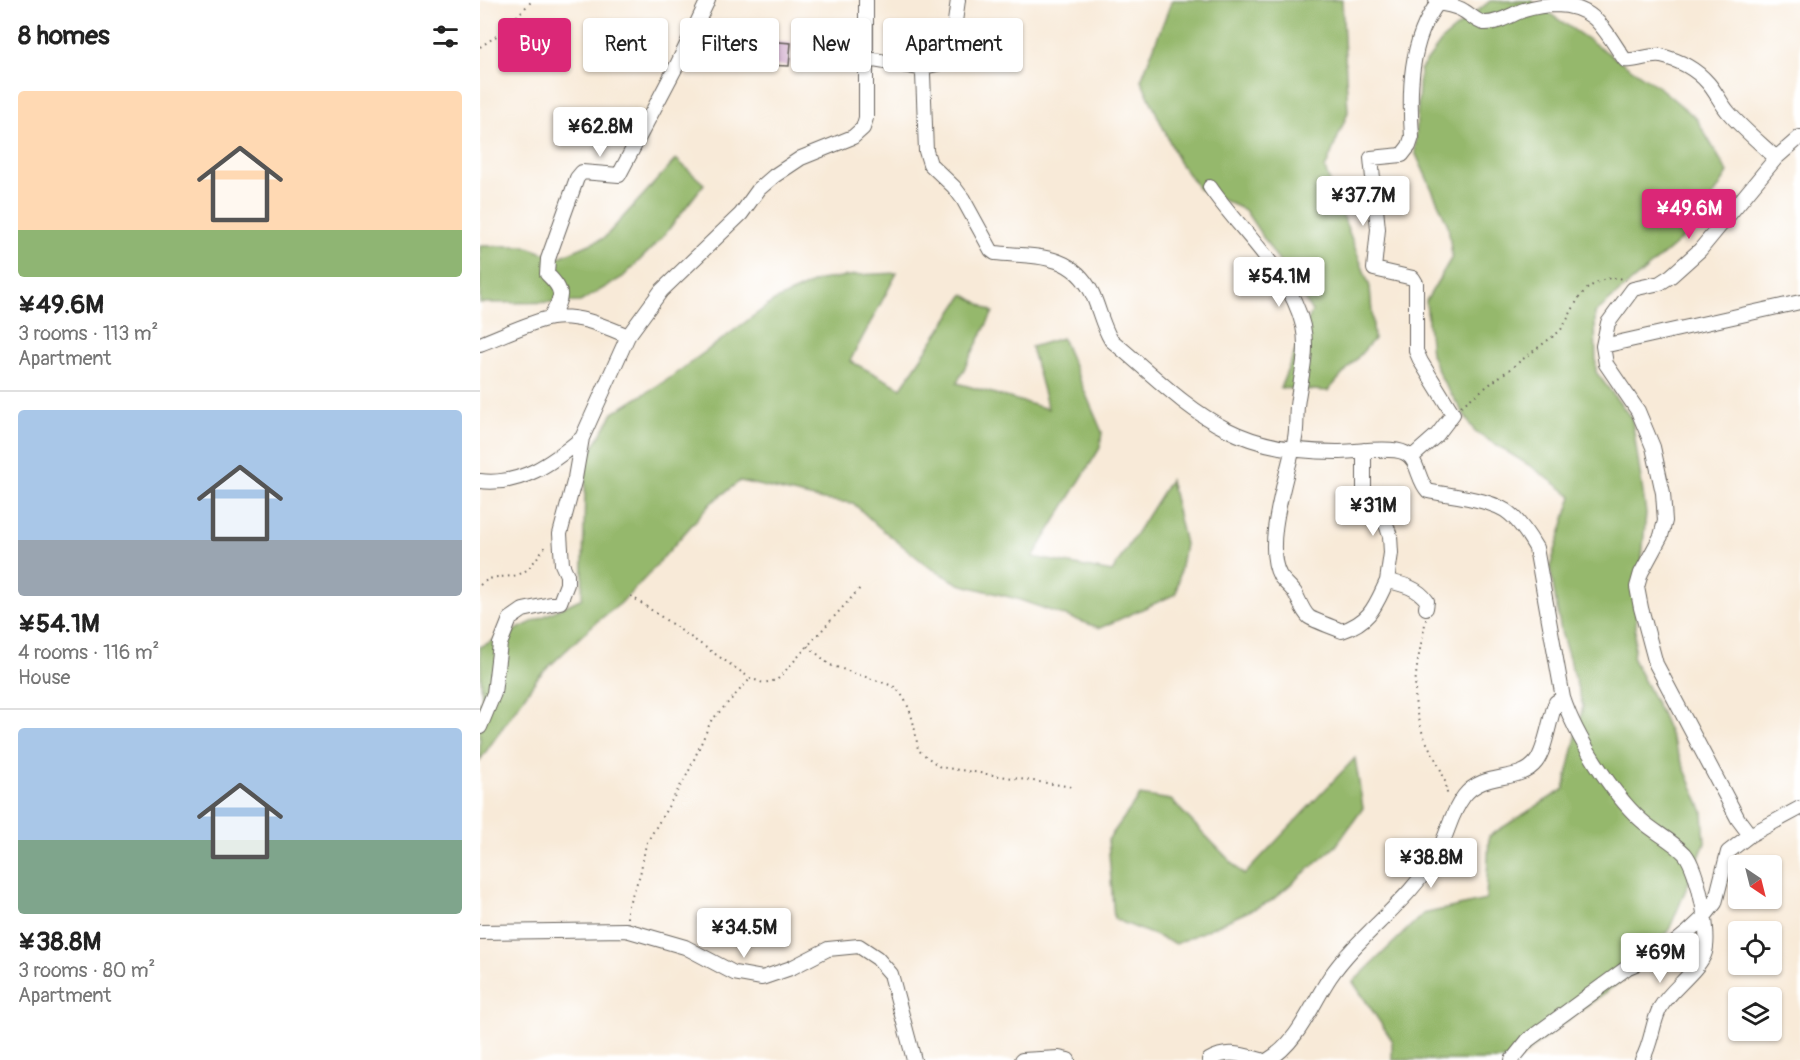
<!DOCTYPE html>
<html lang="en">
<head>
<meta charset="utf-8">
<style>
  body { margin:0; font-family:Pangolin,sans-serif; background:#f6f6f6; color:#222; height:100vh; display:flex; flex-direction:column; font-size:22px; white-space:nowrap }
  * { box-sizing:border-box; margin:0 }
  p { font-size:20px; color:#767676 }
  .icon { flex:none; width:33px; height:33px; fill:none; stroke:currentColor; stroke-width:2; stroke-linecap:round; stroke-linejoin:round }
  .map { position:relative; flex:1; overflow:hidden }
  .panel { display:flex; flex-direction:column; background:#fff; width:480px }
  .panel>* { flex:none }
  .banner { position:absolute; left:18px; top:18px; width:570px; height:54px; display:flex; gap:12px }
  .needle { width:39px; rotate:145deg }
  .buttons { position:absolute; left:1248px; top:855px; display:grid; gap:12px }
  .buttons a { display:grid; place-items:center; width:54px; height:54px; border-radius:6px; background:#fff; box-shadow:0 2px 4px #0004; font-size:30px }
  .price { position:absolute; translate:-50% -51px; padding:0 14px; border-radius:6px; background:#fff; color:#222; font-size:20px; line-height:39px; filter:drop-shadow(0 2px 3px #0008) }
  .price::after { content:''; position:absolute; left:50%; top:36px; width:18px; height:14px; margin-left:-9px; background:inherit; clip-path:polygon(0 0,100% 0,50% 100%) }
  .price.selected { background:#db2777; color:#fff }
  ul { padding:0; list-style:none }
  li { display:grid; align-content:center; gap:12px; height:318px; padding:0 18px }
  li+li { border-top:2px solid #e0e0e0 }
  li span { display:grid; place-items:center; height:186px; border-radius:6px; color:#555 }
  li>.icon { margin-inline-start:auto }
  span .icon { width:108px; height:108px; fill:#fffc; stroke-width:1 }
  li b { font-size:26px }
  h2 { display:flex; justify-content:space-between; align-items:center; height:72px; padding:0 18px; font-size:26px }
  .tag { padding:0 21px; border-radius:6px; background:#fff; box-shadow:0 2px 4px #0004; font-size:21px; line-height:54px }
  .tag.selected { background:#db2777; color:#fff }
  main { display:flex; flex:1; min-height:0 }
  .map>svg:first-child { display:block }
  .forest { fill:#95b86c; stroke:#586a44; stroke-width:1.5 }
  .building { fill:#cca3c7 }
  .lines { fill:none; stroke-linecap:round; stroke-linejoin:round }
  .minor-casing { stroke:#69645e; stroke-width:16 }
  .path { stroke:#69645e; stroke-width:2; stroke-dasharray:1.5 4.5; stroke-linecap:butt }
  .minor { stroke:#fff; stroke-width:14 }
</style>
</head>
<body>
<main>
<section class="panel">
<h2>8 homes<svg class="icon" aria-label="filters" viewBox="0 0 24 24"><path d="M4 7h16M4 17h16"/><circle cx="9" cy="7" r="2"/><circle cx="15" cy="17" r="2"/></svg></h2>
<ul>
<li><span style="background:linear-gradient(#ffd9b3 75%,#8fb573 0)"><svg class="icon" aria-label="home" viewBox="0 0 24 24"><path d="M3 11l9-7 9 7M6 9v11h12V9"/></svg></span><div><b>¥49.6M</b><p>3 rooms · 113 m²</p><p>Apartment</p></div></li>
<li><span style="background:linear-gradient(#a9c7e8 70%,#9aa5b1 0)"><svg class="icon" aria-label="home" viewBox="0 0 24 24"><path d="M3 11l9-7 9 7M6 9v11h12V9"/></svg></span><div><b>¥54.1M</b><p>4 rooms · 116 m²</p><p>House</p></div></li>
<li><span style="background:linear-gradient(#a9c7e8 60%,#7fa58c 0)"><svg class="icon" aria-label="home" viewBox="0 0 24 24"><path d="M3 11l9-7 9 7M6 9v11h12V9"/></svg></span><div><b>¥38.8M</b><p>3 rooms · 80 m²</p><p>Apartment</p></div></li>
</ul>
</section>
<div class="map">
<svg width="1320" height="1060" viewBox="0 0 1320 1060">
  <rect width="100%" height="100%" fill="#fff"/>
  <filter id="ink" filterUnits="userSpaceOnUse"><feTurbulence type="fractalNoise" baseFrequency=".0167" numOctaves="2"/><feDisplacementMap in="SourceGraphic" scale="12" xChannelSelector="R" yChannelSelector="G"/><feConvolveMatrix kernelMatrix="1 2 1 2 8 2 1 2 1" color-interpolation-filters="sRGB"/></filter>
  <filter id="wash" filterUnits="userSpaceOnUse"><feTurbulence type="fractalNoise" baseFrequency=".008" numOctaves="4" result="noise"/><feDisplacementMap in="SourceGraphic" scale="24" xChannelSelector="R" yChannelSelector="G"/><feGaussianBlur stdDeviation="1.35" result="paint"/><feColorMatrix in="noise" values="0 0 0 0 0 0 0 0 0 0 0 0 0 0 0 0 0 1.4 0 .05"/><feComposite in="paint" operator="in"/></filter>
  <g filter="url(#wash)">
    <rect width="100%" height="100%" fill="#f8ead8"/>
    <path class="forest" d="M692,0H862L868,112L845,169L890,287L894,339L848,391L800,388L832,311L765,210L719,189L699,162L661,80Z
      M1010,1H1051L1180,88L1216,118L1248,173L1211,231L1115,313L1116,372L1152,419L1166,513L1153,659L1181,713L1223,812L1225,843L1190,928L1163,965L1081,1025L1038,1060H912V1040L873,982L943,914L1006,900L1009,836L1084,789L1103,706L1081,632L1070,567L1092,496L1052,467L995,432L961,378L951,354L946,301L972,257L968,225L935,152L940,70L963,39Z
      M196,159L224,184L182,238L143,277L100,302L0,303V246H45L77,258L124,238Z
      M417,273L370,361L421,388L484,294L513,312L477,383L568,409L551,347L582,338L622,432L620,448L553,557L632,572L690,480L705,544L696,594L620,628L537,599L479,584L449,567L399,527L373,503L343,500L260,481L231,503L167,576L140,604L115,623L58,677L0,760V702L2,701L0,647L102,598L106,459L133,413L187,380L294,301L339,280L376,275Z
      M875,758L883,808L856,846L791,901L696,944L634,919L628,840L660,795L691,800L764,875Z"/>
    <g id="blocks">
      <path class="building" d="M363,30V56L340,57V31Z
        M286,41L311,43L309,66L284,65Z"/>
    </g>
  </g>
  <g filter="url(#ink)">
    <use href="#blocks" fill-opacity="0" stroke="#69645e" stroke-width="1.5"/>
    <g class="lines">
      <g class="minor-casing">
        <path id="minor" d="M956,0L958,3C967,5 977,6 984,11C991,15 996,21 1004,23C1018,24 1032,14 1044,10C1054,7 1066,5 1076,5C1116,6 1124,30 1145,60C1157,62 1168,54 1181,56C1198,60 1216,69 1228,83C1236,92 1241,104 1249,113C1263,129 1280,143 1296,158
          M388,59L440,68L443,74L446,151L450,164L474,187L483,199L511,250L515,253C555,257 591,252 612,293C619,308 622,325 631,340C668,370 704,408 746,429C779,446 821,452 857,452C874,452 911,446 925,453C939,460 937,480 948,491C971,496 1013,499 1030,514C1041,523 1049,536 1056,548L1083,698C1095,735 1132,794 1161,820C1174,832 1193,841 1205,854C1218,870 1232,937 1224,955C1215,974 1190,990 1180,1008C1172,1023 1172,1043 1162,1060
          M440,68L465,62L470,58L478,0
          M730,187C759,230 811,273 823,326C829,353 820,379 817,406C816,417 817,428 815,438C809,472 782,544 800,576C804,582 811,587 815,593C819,600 823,612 829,617C833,620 855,628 862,631C891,621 895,606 907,581
          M70,318C82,297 86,292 67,274L68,259L97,178L102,172L139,175L198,63L228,0
          M0,344C19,337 52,321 71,318C98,314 124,326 148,336
          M1123,346L1320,302
          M884,450V491L906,524L910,536L911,553L907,581C923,584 938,588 947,601L946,608
          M932,457L957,435L973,414L941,362L936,351V283L933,278L894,269L898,229L891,158L922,155L929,146L932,137C929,93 929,40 958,3
          M0,481C41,486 72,463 102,438
          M0,727L14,693L20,644L30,619L43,610L80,602L87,584V575L82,564L80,534L95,478L102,438L148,336L181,291L261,214L279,189L294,176L321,158L373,137L383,128L386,118V0
          M1270,835L1258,819L1176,664L1161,608L1157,587L1161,573L1181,536L1185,521L1183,493L1173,447L1158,411L1126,364L1123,346L1128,323L1153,289L1180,283L1191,276L1220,250L1296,158L1320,137
          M0,932L146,930L205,947L254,973L282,978L311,968L348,949L379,946L397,958L411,974L434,1060
          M542,1060L579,1058L588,1060
          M729,1060C748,1049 762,1055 781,1060
          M788,1060C818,1043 832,1004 850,977C881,932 930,902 957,853C969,833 969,816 984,796C1004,770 1039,784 1056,762C1066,749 1069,719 1076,702L1083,698
          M1032,1060L1048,1040L1148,967L1184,952L1207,933L1224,917L1235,903L1248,852L1270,835L1320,808"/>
      </g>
      <path class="path" d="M0,47L18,35L53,0
        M981,406L1080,331C1087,321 1091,312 1097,301C1106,285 1128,273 1146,280
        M0,585C15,573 21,579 37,575C52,571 58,553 68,544
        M151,596L270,678L283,683L297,680L382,586
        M946,619C939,657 927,696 943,734C951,755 968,774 967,798
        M328,646L350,665L413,686C431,700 435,728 438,750L460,767L593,787
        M147,918V908L160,875L166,844L208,773L231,721L270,679"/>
      <use href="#minor" class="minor"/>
    </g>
  </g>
</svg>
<div class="buttons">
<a><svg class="needle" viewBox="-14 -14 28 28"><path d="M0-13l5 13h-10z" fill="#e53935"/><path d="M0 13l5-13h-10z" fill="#767676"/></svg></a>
<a><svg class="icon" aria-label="locate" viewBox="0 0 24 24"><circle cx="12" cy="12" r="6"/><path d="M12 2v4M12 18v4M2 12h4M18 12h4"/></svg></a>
<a><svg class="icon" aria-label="layers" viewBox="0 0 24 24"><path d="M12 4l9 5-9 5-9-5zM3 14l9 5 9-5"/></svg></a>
</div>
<b class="price" style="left:120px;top:158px">¥62.8M</b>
<b class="price" style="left:883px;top:227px">¥37.7M</b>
<b class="price selected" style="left:1209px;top:240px">¥49.6M</b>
<b class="price" style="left:799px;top:308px">¥54.1M</b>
<b class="price" style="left:893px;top:537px">¥31M</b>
<b class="price" style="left:951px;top:889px">¥38.8M</b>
<b class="price" style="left:264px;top:959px">¥34.5M</b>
<b class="price" style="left:1180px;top:984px">¥69M</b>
<div class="banner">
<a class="tag selected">Buy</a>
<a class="tag">Rent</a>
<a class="tag">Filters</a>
<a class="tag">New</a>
<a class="tag">Apartment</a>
</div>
</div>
</main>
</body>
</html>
